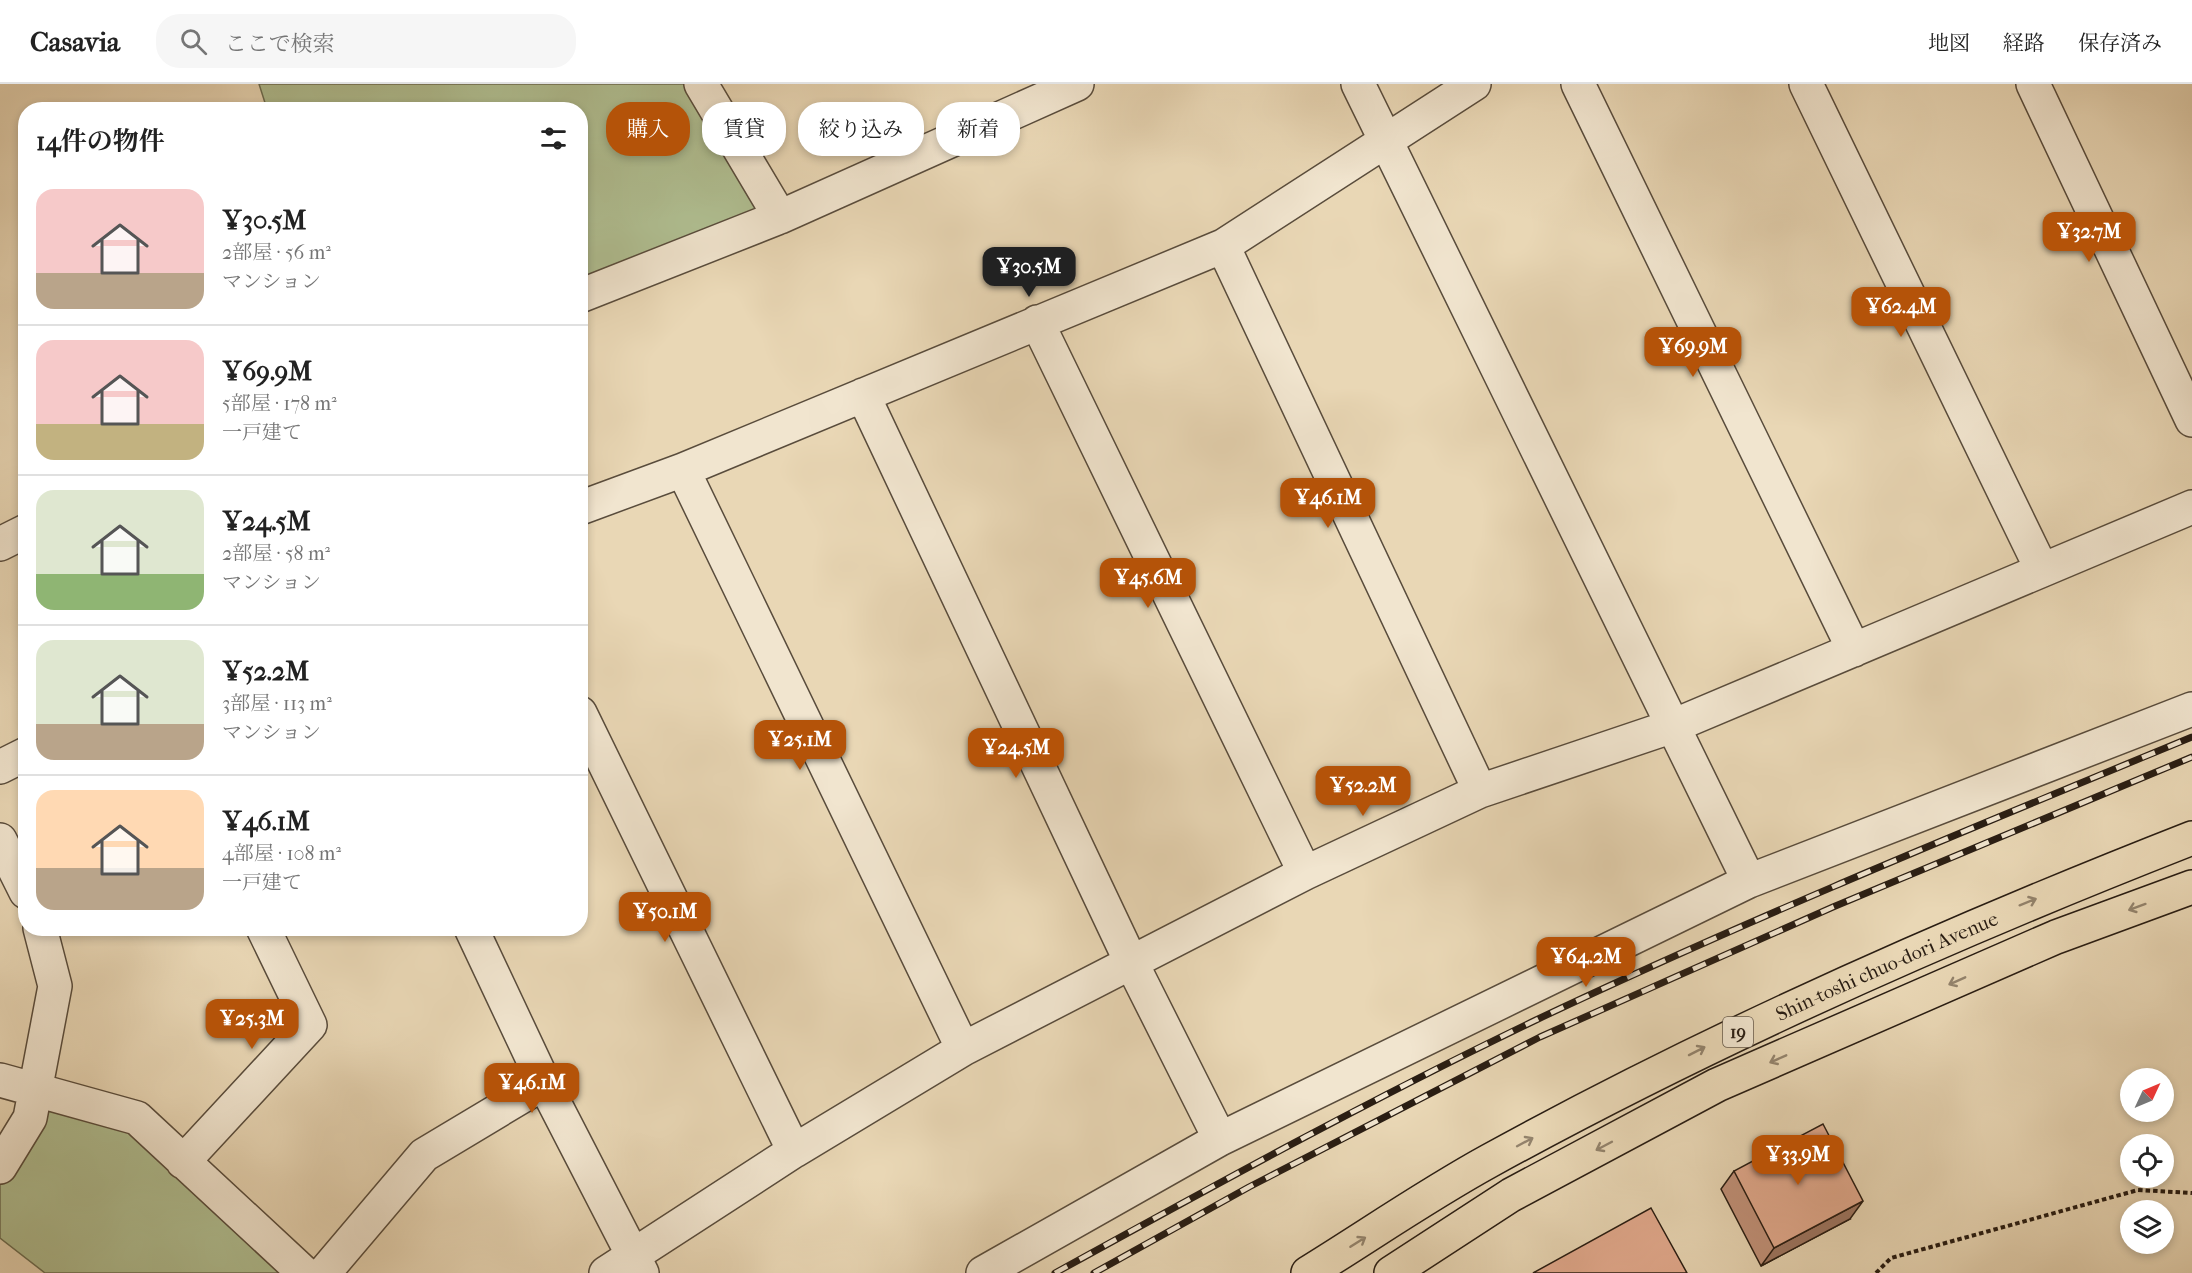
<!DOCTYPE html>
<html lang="ja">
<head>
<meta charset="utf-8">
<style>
  body { margin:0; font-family:"IM FELL French Canon","Noto Serif JP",serif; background:#f6f6f6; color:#222; height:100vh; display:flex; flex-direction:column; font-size:22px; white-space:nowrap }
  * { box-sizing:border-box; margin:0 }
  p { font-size:20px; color:#767676 }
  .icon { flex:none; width:33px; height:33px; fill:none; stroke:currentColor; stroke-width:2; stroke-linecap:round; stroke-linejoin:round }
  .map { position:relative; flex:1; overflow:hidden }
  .drawer { position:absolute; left:18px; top:18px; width:570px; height:834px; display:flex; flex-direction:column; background:#fff; border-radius:24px; box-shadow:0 3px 9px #0003 }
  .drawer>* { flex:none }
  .top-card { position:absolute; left:606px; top:18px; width:570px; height:54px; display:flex; gap:12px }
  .needle { width:39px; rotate:46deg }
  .buttons { position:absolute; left:2120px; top:984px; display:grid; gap:12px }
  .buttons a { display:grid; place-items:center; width:54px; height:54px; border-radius:50%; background:#fff; box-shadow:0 3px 9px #0003; font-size:30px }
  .price { position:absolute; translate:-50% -51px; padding:0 14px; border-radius:12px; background:#b45309; color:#fff; font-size:20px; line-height:39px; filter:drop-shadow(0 2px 3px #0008) }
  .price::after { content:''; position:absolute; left:50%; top:36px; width:18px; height:14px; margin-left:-9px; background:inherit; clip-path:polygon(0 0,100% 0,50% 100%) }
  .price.current { background:#222; color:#fff }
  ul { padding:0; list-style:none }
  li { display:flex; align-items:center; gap:18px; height:150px; padding:0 18px }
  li+li { border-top:2px solid #e0e0e0 }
  li span { display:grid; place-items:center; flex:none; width:168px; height:120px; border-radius:18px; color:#555 }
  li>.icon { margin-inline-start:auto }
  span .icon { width:72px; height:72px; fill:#fffc; stroke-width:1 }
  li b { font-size:26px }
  h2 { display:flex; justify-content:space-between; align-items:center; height:72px; padding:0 18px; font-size:26px }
  .chip { padding:0 21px; border-radius:24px; background:#fff; box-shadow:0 3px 9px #0003; font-size:21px; line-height:54px }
  .chip.current { background:#b45309; color:#fff }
  header { display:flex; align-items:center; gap:36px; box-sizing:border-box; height:84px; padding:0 30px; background:#fff; border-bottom:2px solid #e0e0e0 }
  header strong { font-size:28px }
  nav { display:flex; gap:33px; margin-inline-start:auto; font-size:21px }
  .search { width:420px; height:54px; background:#f6f6f6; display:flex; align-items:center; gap:15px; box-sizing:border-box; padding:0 21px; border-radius:24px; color:#767676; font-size:22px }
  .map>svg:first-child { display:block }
  .green { fill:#b0bf92; stroke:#6c6e52; stroke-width:1.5 }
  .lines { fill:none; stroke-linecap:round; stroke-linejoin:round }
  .minor-casing { stroke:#594c3c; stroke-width:36 }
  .major-casing { stroke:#291d13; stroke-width:36 }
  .path { stroke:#291d13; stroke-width:4; stroke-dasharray:4.5 3; stroke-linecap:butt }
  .minor { stroke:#f1e5cf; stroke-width:33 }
  .major { stroke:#e9d7b5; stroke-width:33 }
  .rail-casing { stroke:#291d13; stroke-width:7 }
  .rail { stroke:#f1e5cf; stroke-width:4.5; stroke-dasharray:14; stroke-linecap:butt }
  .wall { fill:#c2927a; stroke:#291d13; stroke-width:1.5 }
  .shaded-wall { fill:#9e7763; stroke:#291d13; stroke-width:1.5 }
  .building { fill:#e2aa8e; stroke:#291d13; stroke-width:1.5 }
  .oneway { stroke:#93836c }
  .labels { text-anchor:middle; stroke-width:5; stroke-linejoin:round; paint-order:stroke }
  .shield { fill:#f1e5cf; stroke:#65594b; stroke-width:1.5 }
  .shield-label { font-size:18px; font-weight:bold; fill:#291d13 }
  .street-label { font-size:20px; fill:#291d13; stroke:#f1e5cf }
</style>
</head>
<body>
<header>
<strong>Casavia</strong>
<div class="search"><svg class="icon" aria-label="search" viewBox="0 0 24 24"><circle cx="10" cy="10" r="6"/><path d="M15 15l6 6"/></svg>ここで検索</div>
<nav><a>地図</a><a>経路</a><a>保存済み</a></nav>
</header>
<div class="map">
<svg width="2192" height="1189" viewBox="0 0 2192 1189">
  <rect width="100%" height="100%" fill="#e9d7b5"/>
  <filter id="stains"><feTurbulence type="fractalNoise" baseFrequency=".00333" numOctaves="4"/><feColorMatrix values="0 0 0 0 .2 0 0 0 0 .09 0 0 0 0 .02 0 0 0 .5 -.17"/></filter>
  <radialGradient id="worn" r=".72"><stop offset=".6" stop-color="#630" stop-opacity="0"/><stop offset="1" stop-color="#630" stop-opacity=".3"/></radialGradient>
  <path class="green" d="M259,0H701L780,133L581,216L580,26L267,25Z
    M37,1005L137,1034L304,1189H45L0,1154V1083Z"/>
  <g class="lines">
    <g class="minor-casing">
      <path id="minor" d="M701,0L780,133
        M1358,0L1749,797
        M1578,0L1854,566
        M1806,0L2042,486
        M2033,0L2192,336
        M1223,162L1480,707
        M580,212L780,133L1077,0
        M1037,238L1305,789
        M863,311L1132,880L1220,1055
        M683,386L963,965
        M580,424L683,386L1223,162L1474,0
        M0,460L26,447
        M580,629L794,1067
        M0,683L26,670
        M0,756L26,808
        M471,844L544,999L642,1189
        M0,996L137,1034L304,1189
        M183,1078L310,941L263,844
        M0,1083L30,1034L55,902L40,844
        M324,1189L424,1071L544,999
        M606,1189L794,1067L963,965L1305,789L1480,707L1673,642L2192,423
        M983,1189L1220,1055L1749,797L2192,625"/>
    </g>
    <g class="major-casing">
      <g id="major">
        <path id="s1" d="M1308,1189C1368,1152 1427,1111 1489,1077C1716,952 1952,848 2192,754"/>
        <path d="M1391,1189L1511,1111L1717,1001L2056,853L2192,803"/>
      </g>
    </g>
    <path class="path" d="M1876,1189L1891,1174L2138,1106L2192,1109"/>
    <use href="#minor" class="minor"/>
    <use href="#major" class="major"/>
    <g class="rail-casing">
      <path id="rail" d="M1055,1189C1213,1102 1373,1014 1536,936C1751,834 1972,744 2192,653
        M1094,1189L1249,1103L1540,953L1833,823L2192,673"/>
    </g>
    <use href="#rail" class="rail"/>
  </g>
  <path class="wall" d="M1734,1087L1850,1135L1761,1182L1721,1105Z"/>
  <path class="shaded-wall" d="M1863,1117L1850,1135L1761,1182L1774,1164Z"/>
  <path class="building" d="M1823,1040L1863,1117L1774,1164L1734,1087Z
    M1651,1124L1687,1189H1533Z"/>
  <defs><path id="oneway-shaft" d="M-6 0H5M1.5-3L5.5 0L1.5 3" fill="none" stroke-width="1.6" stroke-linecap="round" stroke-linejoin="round" transform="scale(1.5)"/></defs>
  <g class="oneway">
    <use href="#oneway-shaft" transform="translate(2028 818) rotate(-22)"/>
    <use href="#oneway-shaft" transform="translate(2137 823) rotate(160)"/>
    <use href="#oneway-shaft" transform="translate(1957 897) rotate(156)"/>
    <use href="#oneway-shaft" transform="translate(1697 967) rotate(-27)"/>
    <use href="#oneway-shaft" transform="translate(1778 975) rotate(156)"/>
    <use href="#oneway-shaft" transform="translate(1525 1058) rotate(-28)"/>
    <use href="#oneway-shaft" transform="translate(1604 1062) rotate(152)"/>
    <use href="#oneway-shaft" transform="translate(1358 1158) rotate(-32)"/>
  </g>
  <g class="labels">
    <rect class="shield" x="1723" y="933" width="30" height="30" rx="4.5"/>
    <g class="shield-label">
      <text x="1738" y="954">19</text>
    </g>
    <g class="street-label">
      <text dy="7" stroke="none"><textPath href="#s1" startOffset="656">Shin-toshi chuo-dori Avenue</textPath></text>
    </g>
  </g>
  <rect width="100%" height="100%" filter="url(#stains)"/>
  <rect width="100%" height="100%" fill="url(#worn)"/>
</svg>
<div class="buttons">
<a><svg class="needle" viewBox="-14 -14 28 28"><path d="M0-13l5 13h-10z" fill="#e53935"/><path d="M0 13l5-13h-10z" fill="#767676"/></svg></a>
<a><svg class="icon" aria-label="locate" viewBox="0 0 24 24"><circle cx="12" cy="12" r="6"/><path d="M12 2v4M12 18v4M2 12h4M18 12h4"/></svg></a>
<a><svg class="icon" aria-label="layers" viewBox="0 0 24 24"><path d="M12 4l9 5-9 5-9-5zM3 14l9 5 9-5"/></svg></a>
</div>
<b class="price" style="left:2089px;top:179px">¥32.7M</b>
<b class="price current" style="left:1029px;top:214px">¥30.5M</b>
<b class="price" style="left:1901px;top:254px">¥62.4M</b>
<b class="price" style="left:1693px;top:294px">¥69.9M</b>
<b class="price" style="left:1328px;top:445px">¥46.1M</b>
<b class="price" style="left:1148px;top:525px">¥45.6M</b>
<b class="price" style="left:800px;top:687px">¥25.1M</b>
<b class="price" style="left:1016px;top:695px">¥24.5M</b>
<b class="price" style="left:1363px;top:733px">¥52.2M</b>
<b class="price" style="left:665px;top:859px">¥50.1M</b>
<b class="price" style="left:1586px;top:904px">¥64.2M</b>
<b class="price" style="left:252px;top:966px">¥25.3M</b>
<b class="price" style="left:532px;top:1030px">¥46.1M</b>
<b class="price" style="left:1798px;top:1102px">¥33.9M</b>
<div class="top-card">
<a class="chip current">購入</a>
<a class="chip">賃貸</a>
<a class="chip">絞り込み</a>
<a class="chip">新着</a>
</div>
<section class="drawer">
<h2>14件の物件<svg class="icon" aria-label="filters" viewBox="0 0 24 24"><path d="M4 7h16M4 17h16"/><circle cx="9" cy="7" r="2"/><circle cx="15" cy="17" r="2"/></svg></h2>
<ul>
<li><span style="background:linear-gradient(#f6c9c9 70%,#b9a48a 0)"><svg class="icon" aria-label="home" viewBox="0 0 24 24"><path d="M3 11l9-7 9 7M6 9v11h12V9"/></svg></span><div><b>¥30.5M</b><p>2部屋 · 56 m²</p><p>マンション</p></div></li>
<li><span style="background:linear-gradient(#f6c9c9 70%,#c2b280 0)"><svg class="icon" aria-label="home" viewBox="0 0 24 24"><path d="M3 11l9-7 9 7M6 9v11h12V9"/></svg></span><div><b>¥69.9M</b><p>5部屋 · 178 m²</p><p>一戸建て</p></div></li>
<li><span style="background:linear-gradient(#dfe7d0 70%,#8fb573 0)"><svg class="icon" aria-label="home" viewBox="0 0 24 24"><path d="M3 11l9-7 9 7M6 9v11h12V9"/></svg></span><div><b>¥24.5M</b><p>2部屋 · 58 m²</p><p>マンション</p></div></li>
<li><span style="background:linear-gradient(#dfe7d0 70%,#b9a48a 0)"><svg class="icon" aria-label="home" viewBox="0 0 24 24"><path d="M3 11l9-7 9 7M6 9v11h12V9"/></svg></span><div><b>¥52.2M</b><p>3部屋 · 113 m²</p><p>マンション</p></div></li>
<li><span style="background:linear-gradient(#ffd9b3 65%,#b9a48a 0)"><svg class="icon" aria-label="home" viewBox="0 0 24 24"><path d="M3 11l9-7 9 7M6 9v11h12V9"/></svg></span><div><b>¥46.1M</b><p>4部屋 · 108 m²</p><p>一戸建て</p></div></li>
</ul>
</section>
</div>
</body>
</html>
